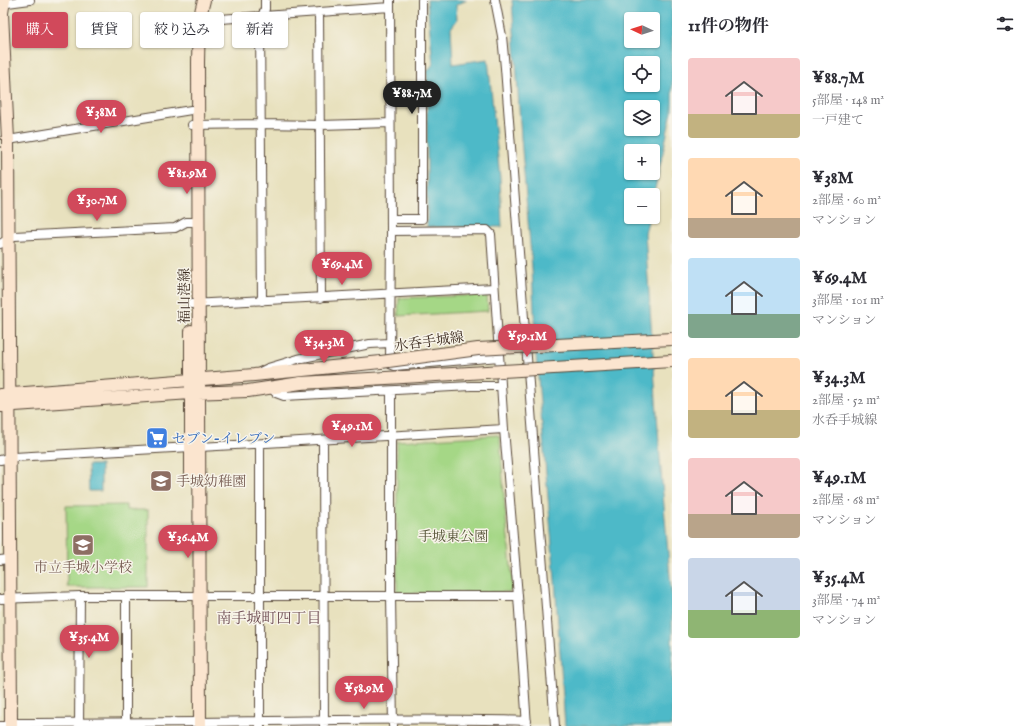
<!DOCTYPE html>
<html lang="ja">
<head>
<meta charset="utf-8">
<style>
  body { margin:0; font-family:"IM FELL English","Noto Serif JP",serif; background:#f7f7f7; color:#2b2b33; height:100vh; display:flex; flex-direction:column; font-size:15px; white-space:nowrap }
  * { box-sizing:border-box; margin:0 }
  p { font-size:13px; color:#7c7c81 }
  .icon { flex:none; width:22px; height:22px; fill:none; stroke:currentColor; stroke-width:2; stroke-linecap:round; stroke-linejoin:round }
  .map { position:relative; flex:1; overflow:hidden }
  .details { display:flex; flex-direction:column; background:#fff; width:360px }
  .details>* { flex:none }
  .guide { position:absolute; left:12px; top:12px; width:380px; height:36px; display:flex; gap:8px }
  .needle { width:26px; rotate:274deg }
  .controls { position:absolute; left:624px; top:12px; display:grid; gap:8px }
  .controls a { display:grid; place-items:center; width:36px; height:36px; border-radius:4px; background:#fff; box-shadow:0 1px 3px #0004; font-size:20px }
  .price { position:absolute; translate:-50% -34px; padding:0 9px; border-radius:14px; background:#d1495b; color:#fff; font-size:13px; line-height:26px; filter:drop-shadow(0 1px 2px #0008) }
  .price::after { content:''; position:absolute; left:50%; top:24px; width:12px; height:9px; margin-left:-6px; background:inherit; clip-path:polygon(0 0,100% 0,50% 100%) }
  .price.on { background:#222; color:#fff }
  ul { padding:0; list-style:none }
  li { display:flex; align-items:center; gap:12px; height:100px; padding:0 16px }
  li span { display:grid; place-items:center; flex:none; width:112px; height:80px; border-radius:4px; color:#555 }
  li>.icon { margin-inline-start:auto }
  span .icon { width:48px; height:48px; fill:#fffc; stroke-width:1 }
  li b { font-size:17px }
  h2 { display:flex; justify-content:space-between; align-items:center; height:48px; padding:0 16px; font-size:17px }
  .pill { padding:0 14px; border-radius:4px; background:#fff; box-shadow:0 1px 3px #0004; font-size:14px; line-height:36px }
  .pill.on { background:#d1495b; color:#fff }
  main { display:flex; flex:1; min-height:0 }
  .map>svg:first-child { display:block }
  .green { fill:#a5d786; stroke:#708052 }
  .water { fill:#4db9c8; stroke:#447273; fill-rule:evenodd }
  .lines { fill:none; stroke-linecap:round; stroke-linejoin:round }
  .street-casing { stroke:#554536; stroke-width:10 }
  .secondary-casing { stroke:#554536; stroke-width:14 }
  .street { stroke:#fff; stroke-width:8 }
  .secondary { stroke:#fbe5cf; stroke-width:12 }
  .secondary-bridge-casing { stroke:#554536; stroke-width:14; stroke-linecap:butt }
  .secondary-bridge { stroke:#fbe5cf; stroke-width:12 }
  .labels { text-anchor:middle; stroke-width:3; stroke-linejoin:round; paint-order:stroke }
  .street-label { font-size:14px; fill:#3b2a1e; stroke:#f7f3e8 }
  .shop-label { font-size:14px; fill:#366cbe; stroke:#f7f3e8; text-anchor:start }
  .education-label { font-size:14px; fill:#785e54; stroke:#f7f3e8; text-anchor:start }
  .park-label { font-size:14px; fill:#565538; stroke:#f7f3e8 }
  .neighbourhood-label { font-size:15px; fill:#704f55; stroke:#f7f3e8 }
</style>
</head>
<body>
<main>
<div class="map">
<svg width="672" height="726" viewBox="0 0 672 726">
  <rect width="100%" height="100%" fill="#f7f3e8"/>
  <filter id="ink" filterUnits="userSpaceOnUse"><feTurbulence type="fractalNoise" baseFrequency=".025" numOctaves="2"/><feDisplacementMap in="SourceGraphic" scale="8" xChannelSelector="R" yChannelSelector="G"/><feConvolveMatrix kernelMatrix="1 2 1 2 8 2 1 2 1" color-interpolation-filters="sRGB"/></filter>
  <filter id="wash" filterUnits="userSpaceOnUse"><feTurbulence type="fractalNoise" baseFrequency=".012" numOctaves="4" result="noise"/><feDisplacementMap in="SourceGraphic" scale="16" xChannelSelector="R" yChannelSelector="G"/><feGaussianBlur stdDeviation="0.9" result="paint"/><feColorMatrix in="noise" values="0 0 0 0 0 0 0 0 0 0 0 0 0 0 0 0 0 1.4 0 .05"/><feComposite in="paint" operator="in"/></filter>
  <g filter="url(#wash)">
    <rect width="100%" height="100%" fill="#e8e1be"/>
    <path class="green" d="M487,295L488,311L398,316L399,298Z
      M498,435L500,438L505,509L513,586L510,592L397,593V441Z
      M126,505V510H148V587H67L66,506Z"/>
    <path class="water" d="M427,0H467L456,5L457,20L451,28L453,64L488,59L500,178L502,227H427V72L433,64Z
      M512,0H672V111L653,198V195H631V217H649L645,233L660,459L672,600V726H565L555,580L536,355L532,268L521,138ZM631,19H653V41H631ZM631,63H653V85H631ZM631,107H653V129H631ZM631,151H653V173H631Z
      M88,465H101V491H89Z"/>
  </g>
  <g filter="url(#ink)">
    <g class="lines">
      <g class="street-casing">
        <path id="street" d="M390,0L391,231L390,364L395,366L499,357
          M495,0L502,36L505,68L555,726
          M0,4L30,0
          M319,12L321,298
          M192,21L390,7
          M192,125L261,124L320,125L390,123
          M8,140L191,110
          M391,219H422V0
          M391,231L487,230L491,234L504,429L518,596L527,726
          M0,244L14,236L175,228L186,222H192
          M262,301L260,21L265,9V0
          M191,304L494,288
          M260,372L268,368L298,359L370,344L390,343
          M271,388L276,393L284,396L471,386H501
          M391,391V596L393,726
          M323,440L324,726
          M200,447L504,429
          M0,460L14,457L191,447
          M0,560L9,559
          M0,599L80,596H518
          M0,726H7L15,723C97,722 179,723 260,721C349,720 438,718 527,721
          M79,726L80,596
          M126,726V596
          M260,726V444"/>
      </g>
      <g class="secondary-casing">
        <path id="secondary" d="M4,0L2,13L8,140L11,726
          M191,331V474
          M0,395L254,375L381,362
          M0,406L191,393L248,391L301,383L403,377
          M200,726L198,62L199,20L204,0"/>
      </g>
      <use href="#street" class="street"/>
      <use href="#secondary" class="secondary"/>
      <g class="secondary-bridge-casing">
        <path id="secondary-bridge" d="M381,362L478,349L672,339
          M403,377L672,361"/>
      </g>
      <use href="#secondary-bridge" class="secondary-bridge"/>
    </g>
  </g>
  <defs>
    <g id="supermarket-square" transform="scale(1.15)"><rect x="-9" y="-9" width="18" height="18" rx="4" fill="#3f7fe0" stroke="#f7f3e8"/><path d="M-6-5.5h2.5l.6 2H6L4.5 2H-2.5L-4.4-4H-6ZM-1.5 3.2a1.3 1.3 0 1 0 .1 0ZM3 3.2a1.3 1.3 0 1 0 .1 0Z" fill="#fff"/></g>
    <g id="school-square" transform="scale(1.15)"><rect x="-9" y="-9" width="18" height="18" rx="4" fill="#8d6e63" stroke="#f7f3e8"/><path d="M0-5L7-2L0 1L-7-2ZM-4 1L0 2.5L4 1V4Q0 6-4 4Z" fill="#fff"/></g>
  </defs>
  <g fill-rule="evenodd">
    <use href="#supermarket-square" x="157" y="438"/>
    <use href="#school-square" x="161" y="481"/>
    <use href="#school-square" x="83" y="545"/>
  </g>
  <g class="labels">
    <g class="street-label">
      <text transform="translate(184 296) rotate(-90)" y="5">福山港線</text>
      <text transform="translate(429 341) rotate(-8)" y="5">水呑手城線</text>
    </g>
    <g class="shop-label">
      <text x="172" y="443">セブン-イレブン</text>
    </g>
    <g class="education-label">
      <text x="176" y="486">手城幼稚園</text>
      <text x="83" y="572" text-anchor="middle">市立手城小学校</text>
    </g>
    <g class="park-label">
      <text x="453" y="541">手城東公園</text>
    </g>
    <g class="neighbourhood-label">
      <text x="269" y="623">南手城町四丁目</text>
    </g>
  </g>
</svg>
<div class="controls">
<a><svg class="needle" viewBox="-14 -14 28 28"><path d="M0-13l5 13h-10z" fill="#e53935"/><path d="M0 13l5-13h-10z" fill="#7c7c81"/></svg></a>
<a><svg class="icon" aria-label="locate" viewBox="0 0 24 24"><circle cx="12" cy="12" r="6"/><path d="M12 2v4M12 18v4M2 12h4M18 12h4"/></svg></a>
<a><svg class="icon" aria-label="layers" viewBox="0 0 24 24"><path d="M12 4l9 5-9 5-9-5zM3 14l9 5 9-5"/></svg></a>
<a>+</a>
<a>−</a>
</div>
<b class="price on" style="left:412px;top:115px">¥88.7M</b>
<b class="price" style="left:101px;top:134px">¥38M</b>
<b class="price" style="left:187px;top:195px">¥81.9M</b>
<b class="price" style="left:97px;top:222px">¥30.7M</b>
<b class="price" style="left:342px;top:286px">¥69.4M</b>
<b class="price" style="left:527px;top:358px">¥59.1M</b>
<b class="price" style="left:324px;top:364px">¥34.3M</b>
<b class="price" style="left:352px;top:448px">¥49.1M</b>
<b class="price" style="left:188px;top:559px">¥36.4M</b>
<b class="price" style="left:89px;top:659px">¥35.4M</b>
<b class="price" style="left:364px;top:710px">¥58.9M</b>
<div class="guide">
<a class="pill on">購入</a>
<a class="pill">賃貸</a>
<a class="pill">絞り込み</a>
<a class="pill">新着</a>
</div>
</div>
<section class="details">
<h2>11件の物件<svg class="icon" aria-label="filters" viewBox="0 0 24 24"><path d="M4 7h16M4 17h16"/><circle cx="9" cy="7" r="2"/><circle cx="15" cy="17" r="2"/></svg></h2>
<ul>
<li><span style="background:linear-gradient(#f6c9c9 70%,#c2b280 0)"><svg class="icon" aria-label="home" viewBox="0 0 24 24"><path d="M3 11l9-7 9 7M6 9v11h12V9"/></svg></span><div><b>¥88.7M</b><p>5部屋 · 148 m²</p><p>一戸建て</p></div></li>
<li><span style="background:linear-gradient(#ffd9b3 75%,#b9a48a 0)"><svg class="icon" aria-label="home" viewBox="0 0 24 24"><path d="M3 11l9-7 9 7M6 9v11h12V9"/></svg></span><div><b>¥38M</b><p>2部屋 · 60 m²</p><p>マンション</p></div></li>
<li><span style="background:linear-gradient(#bfe0f5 70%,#7fa58c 0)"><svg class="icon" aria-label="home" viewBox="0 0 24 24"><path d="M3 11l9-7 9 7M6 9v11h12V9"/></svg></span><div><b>¥69.4M</b><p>3部屋 · 101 m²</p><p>マンション</p></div></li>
<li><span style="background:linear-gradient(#ffd9b3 65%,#c2b280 0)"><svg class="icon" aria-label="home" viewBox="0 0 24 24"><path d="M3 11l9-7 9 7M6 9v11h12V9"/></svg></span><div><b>¥34.3M</b><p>2部屋 · 52 m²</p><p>水呑手城線</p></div></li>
<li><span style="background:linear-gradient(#f6c9c9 70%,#b9a48a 0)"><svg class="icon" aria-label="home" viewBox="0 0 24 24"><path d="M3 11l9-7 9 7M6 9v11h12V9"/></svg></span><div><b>¥49.1M</b><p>2部屋 · 68 m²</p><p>マンション</p></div></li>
<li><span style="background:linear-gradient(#c9d6e8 65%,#8fb573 0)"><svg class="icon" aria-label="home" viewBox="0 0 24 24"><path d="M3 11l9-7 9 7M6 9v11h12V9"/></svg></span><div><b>¥35.4M</b><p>3部屋 · 74 m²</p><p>マンション</p></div></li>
</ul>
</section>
</main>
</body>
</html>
